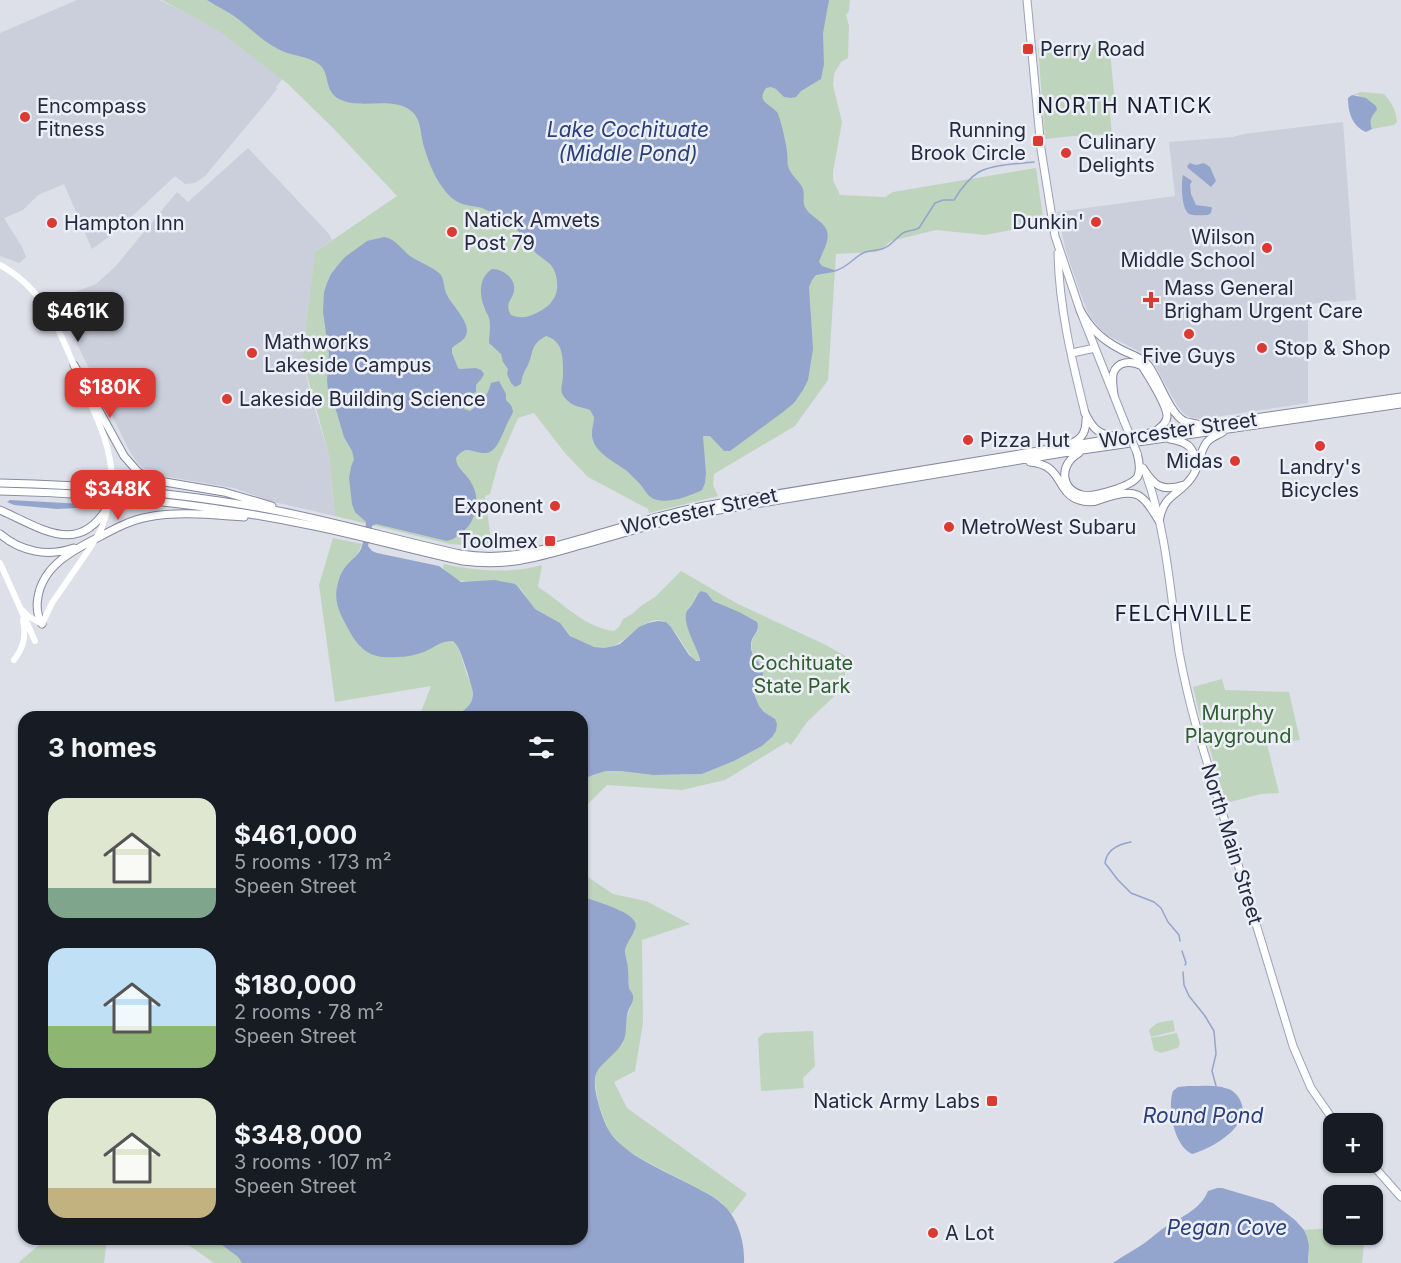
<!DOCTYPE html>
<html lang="en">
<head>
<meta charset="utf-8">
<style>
  body { margin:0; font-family:Inter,sans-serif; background:#242831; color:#f1f3f6; height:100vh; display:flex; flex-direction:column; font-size:22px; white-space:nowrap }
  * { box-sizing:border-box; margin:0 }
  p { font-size:20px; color:#9ea1a6 }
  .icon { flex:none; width:33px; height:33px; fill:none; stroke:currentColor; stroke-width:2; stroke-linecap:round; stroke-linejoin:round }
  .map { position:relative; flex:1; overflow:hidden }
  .panel { position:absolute; left:18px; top:711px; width:570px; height:534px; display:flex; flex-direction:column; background:#171b24; border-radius:18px; box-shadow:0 2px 4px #0004 }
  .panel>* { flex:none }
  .controls { position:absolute; left:1323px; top:1113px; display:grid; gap:12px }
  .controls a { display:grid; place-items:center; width:60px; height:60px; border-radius:12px; background:#171b24; box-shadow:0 2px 4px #0004; font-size:30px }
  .price { position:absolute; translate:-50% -51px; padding:0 14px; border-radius:12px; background:#dd3933; color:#fff; font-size:20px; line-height:39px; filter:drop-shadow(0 2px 3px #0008) }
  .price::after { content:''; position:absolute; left:50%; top:36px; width:18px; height:14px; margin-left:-9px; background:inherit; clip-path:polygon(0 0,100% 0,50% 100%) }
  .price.current { background:#222; color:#fff }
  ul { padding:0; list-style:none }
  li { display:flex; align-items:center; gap:18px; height:150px; padding:0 30px }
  li span { display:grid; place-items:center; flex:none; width:168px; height:120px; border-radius:18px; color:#555 }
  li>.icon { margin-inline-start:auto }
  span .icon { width:72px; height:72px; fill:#fffc; stroke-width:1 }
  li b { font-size:26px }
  h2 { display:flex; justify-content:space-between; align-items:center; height:72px; padding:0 30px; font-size:26px }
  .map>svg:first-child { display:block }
  .built { fill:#cbcedb }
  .green { fill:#bfd4bd }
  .water { fill:#94a5cd }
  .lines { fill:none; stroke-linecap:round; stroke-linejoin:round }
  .stream { stroke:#94a5cd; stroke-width:1.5 }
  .primary-casing { stroke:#9ba1b6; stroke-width:9 }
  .trunk-casing { stroke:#8389a1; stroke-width:9 }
  .secondary { stroke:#fff; stroke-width:6 }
  .primary { stroke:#fff; stroke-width:7 }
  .trunk { stroke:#fff; stroke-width:7 }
  .primary-bridge-casing { stroke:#9ba1b6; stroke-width:9; stroke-linecap:butt }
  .secondary-bridge { stroke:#fff; stroke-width:6 }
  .primary-bridge { stroke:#fff; stroke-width:7 }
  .poi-dot { fill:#dd3933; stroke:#eceff6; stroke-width:2 }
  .labels { text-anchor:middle; stroke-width:5; stroke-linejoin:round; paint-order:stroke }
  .poi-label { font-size:20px; fill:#252a41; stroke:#eceff6; text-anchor:start }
  .street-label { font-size:20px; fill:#252a41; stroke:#eceff6 }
  .park-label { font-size:20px; fill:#315e30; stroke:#eceff6 }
  .neighbourhood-label { font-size:21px; letter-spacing:1.5px; fill:#171b31; stroke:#eceff6 }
  .water-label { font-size:21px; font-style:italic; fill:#2a3f79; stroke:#eceff6 }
</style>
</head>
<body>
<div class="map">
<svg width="1401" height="1263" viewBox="0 0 1401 1263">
  <rect width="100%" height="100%" fill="#dddfe9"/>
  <path class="built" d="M77,0H160L210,25L245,47L284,77L276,87L277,89L265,104L205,176L195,183L185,184L175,176L114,233L92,249L64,184L38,195L23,210L4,218L22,247L26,257L19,263L0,256V33Z
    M1343,122L1356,300L1308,304V403L1202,419L1192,418L1184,414L1177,405L1152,360L1144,354L1107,335L1100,329L1089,315L1081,295L1066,251L1057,212L1175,196L1169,142L1233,137L1244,134Z
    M248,148L329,234L332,240L315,252L302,357L311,397L329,455L335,516L270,501L234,488L157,475L144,469L138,464L130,452L62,313L70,309L65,296L96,284L115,267L177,192L188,202Z"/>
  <path class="green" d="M162,0H850L849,11L846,15L849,26L848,58L841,62L834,74L833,85L842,122L833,172V180L840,195L885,197L893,192L1036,168L1044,224L985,235L936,230L891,241L882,249L876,252L836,254L828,380L795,426L714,474L713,485L718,496L649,513L648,509L588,477L565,453L534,413L518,418L498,464L490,494L485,496L492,547L450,544L335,516L329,455L302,357L315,252L397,196L335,130L288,84L219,31Z
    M1109,42L1115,102L1109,103L1112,134L1073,136L1045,139L1038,48Z
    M1361,92L1384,94C1392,103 1396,110 1397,122L1394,125L1372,129C1369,120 1370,117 1377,110L1358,95H1352Z
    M333,538L362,544L357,555L345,568L347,626L361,648L426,651L443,641H453L458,646L467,675L472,685L473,696L468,708L456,717H419L431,686L335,702L319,585Z
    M444,564C477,571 509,574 542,565L538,587C562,602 585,628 614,631L619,627L623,619L632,614L641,606L655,597L681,571L738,604L826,645L852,660L845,671V686L807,722L791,745L787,742L725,780L682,790L607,785L586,806L582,826V780L593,775L606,771H620L653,775L702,774L734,761L762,746L775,719L764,712L759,706L753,691L760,663C749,652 749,642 758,630L757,622L713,601L707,593L696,595L692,606L687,611L688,628L699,655L700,661L694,660C686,651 673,624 663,621C640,615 626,649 602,648C592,648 576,642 569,634C566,631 564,627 560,624C552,617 540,614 533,607C528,602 525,593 520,588C517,586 510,585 507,584C480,575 466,593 443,568Z
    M1222,679L1225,690L1289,692L1300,740L1267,744L1279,793L1261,794L1226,803L1200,716L1193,687Z
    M582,873L613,894L646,901L690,924L642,940L643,1023L635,1071L614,1082L627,1108L747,1194L731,1215L723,1204L716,1198L634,1155L623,1147L608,1130L598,1102L595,1081L596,1073L608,1058L623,1043L626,1019L632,1004L633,996L629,988L628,967L625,955L626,945L635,930L620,910L582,896Z
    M1173,1020L1175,1031L1151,1037L1149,1030L1157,1023Z
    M813,1031L815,1066L803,1078L804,1088L761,1091L758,1038L764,1033Z
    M1177,1033L1180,1043L1178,1048L1161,1053L1154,1050L1151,1038Z
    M1333,1228L1334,1234L1365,1235L1362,1263H1308C1311,1253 1308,1240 1304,1230Z
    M46,1239H107L104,1263H18Z
    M180,1239H214L238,1257L242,1263H214Z"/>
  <path class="water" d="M207,0H829L823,33L824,64L821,79L801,91L796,97L791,98L784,97L776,89L771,87L766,88C756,102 770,104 777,112C780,116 787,146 787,152C788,157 787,162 788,166C790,175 800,181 803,189C805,195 802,201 805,207C810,217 823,220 827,231C830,242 822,252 819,262L822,266L834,270V272L816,275L812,280L809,287L813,349L808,380L803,390L794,403L783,412L730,451H724L710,436H703L706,473L705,483L702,490C690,496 671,503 657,500C648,498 645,490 640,484C636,480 631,475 627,471C616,463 596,453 593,440C590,432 594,425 594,417L590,410C583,407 574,407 568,401C557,391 563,387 563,375C563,359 564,341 546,336C530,345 534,351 528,365C524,372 522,376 521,384L515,387L511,383L507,374L508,369L503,362L501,354L489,343C489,335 491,326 489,318C487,312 487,315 485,309C479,296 478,278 492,269C503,269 516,278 514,291C512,301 504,303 511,315C519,318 524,318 532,315C547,309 559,299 557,282C557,276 554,269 551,265C546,260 538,256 533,250C524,240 518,228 506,220C500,216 488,211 482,208C475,206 466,206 460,203C453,200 447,194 443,188C434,177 428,160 424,147C420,133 422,119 410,110C390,96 361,110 339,99C324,91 330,74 320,65C310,56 290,56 278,49C261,40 249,27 234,16C225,10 216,6 207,0Z
    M1352,95L1366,98L1376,106L1377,110C1371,117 1369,120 1372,129L1366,132C1352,126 1348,112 1348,98Z
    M1190,163L1196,165L1204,163L1210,167L1216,181L1211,187L1188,168L1187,166Z
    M1183,175L1192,181L1190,185L1191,194L1196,205L1211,207L1212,208L1211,213L1208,215C1203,215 1193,216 1189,214C1181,209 1181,182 1183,175Z
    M384,237C396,239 401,249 410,256C419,262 431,266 439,273C445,278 443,288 447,295C452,305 467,319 467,331C467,340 457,343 452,348V353L458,368L460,369L476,368L481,370L484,374L482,378L476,385V392L463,399L462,404L464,409L470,411C481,403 488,396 491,383L499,381L506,394V400L511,405L513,411C512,416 509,419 507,424C503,432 497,453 486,453C472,454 467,443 456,458C456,467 463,471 468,478C479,492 479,509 470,524C464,532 456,539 447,541L376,524L372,526L368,546L372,551L377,553L439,566L461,582L495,580L515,584L519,588L535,609L560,623L570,636L594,647L604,648L614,646L620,644L639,627L648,623L658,621L666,622L671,627L689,655L696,661H700V659C697,647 681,622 687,611C689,608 692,606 693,603C696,598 696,595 701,591L707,593L713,601L739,612L757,622C761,632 751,635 751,645C750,661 767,661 762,682L754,687L753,691L759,706L764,712L775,719L777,724L776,731L772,737L762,746L734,761L702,774L653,775L620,771H606L593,775L582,780V717H456C462,710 472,707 473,695C474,690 462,656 459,649C457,645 456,644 453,641C439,641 436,647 424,652C415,655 406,657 397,657C375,659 362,653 351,634C342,617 332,603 338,583C339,577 342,571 346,566C351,560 357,557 361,549C364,541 365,531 366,522L355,512L352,504L349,478L351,467L354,459L352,451L344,437L332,397L328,390L327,380L329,354L323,312L324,292L327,283L331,274L338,265L345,257L367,241Z
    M10,500L83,504L90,505L77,508L57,509L14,505L7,502Z
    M582,896C595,902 628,909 635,922C639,930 626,941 625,951C625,957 628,963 628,969C629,975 628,982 629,988C630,991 633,993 633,996C634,1001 631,1005 629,1009C625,1018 627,1027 625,1036C623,1049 604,1060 597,1072C590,1084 602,1117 608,1129C614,1140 625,1148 634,1155C654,1167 676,1177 697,1188C705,1193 714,1196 721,1203C738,1217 745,1242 744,1263H242L238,1257L214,1239H582Z
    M1188,1086C1202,1086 1218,1084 1231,1090C1236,1093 1240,1098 1242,1105C1248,1128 1211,1149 1192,1154C1174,1146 1167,1108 1173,1091L1178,1087Z
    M1217,1188H1222L1273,1203L1295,1220L1304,1230L1307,1237L1309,1246L1308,1263H1113C1124,1255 1135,1250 1146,1242C1151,1238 1156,1234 1161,1230C1178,1218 1200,1211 1208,1191Z"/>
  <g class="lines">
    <path class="stream" d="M834,271C846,269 852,259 863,253C869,250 875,251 882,249C893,246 897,235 905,232C910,230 914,231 919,228L935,203L943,200H954C960,190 969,178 979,172C994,164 1018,164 1034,162
      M1131,842C1119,844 1107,849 1105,863L1118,880L1131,893L1154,902L1161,908L1168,922L1179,935L1180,941
      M1182,951L1186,963L1185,965
      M1183,972L1184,985L1189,996L1205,1016L1214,1031L1216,1054L1212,1071L1216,1086"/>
    <g class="primary-casing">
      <path id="primary" d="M1027,0L1041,149L1055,236L1080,310L1124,421
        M1058,253C1059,307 1072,361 1085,413
        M1072,353L1095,348
        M1146,474C1167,533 1170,592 1179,652C1184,679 1190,704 1197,729L1293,1046L1311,1088L1336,1124
        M1370,1162L1401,1197"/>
    </g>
    <g class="trunk-casing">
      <path id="trunk" d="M1080,310C1090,328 1101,339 1120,349C1129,354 1142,357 1148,365C1159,379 1169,413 1184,421C1188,423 1193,423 1197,424
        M74,365L124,456L138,472L153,480L224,492L272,506
        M1114,395C1113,388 1112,381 1113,374C1117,361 1131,360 1142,366C1148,375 1168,407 1167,417C1166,424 1161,427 1156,431
        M1085,413C1092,427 1098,435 1114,436
        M1170,439C1189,442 1195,448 1196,467
        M1072,443C1083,438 1086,431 1086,419
        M1079,453C1059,464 1060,489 1082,495C1093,498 1133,486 1138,476C1141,468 1139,460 1137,453
        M1030,462C1064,465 1055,492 1079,500C1087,503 1095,502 1102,499C1136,488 1141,491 1159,521
        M1143,468C1154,486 1162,492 1184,485
        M0,483C90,485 180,493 268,509C333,521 396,540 460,554C509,562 545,549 591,536C633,524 674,511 716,504L1129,436L1401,397
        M0,491C102,493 204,504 304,524C357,534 410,550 463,561C508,567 539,557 581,545C621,534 660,521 701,513L1075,451L1401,404
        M0,510C43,529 80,558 110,503
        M1159,521C1164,493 1178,497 1192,477C1200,466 1199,452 1207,442C1211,437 1218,435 1223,432
        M0,534C21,552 48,557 74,548
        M42,624C37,615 36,607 38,597C43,565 75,549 101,536C116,528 131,520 148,517C179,511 213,515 244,517"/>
    </g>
    <path class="secondary" d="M0,265C42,288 58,326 75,368
      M85,391C98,420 112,449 112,482
      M101,530L109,505
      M0,563L35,641
      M20,608L28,616L42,624L52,603L90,548
      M14,660C24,647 26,636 23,620"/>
    <use href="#primary" class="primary"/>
    <use href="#trunk" class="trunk"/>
    <g class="primary-bridge-casing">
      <path id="primary-bridge" d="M1124,421L1137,453"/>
    </g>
    <path class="secondary-bridge" d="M110,503L112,482
      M90,548L101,530"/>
    <use href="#primary-bridge" class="primary-bridge"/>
  </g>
  <g class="poi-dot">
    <rect x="1022" y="43" width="12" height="12" rx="3"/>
    <circle cx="25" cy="117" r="6"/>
    <rect x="1032" y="135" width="12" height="12" rx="3"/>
    <circle cx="1066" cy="153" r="6"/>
    <circle cx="1096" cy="222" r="6"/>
    <circle cx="52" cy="223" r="6"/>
    <circle cx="452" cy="232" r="6"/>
    <circle cx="1267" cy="248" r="6"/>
    <path d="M1148 291h6v6h6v6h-6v6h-6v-6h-6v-6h6z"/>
    <circle cx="1189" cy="334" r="6"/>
    <circle cx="1262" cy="348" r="6"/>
    <circle cx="252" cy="353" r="6"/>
    <circle cx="227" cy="399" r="6"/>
    <circle cx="968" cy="440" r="6"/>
    <circle cx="1320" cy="446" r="6"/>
    <circle cx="1235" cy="461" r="6"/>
    <circle cx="555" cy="506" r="6"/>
    <circle cx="949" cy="527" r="6"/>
    <rect x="544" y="535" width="12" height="12" rx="3"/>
    <rect x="986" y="1095" width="12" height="12" rx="3"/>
    <circle cx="933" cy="1233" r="6"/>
  </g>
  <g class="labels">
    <g class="poi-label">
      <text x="1040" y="56">Perry Road</text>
      <text x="37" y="113">Encompass<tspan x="37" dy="23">Fitness</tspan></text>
      <text x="1026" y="137" text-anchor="end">Running<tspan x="1026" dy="23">Brook Circle</tspan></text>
      <text x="1078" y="149">Culinary<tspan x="1078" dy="23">Delights</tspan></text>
      <text x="464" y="227">Natick Amvets<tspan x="464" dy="23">Post 79</tspan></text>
      <text x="1084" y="229" text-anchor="end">Dunkin'</text>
      <text x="64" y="230">Hampton Inn</text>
      <text x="1255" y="244" text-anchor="end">Wilson<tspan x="1255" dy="23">Middle School</tspan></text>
      <text x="1164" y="295">Mass General<tspan x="1164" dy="23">Brigham Urgent Care</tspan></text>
      <text x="264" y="349">Mathworks<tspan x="264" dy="23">Lakeside Campus</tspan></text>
      <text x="1274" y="355">Stop &amp; Shop</text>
      <text x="1189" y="363" text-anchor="middle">Five Guys</text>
      <text x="239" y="406">Lakeside Building Science</text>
      <text x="980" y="447">Pizza Hut</text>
      <text x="1223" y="468" text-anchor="end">Midas</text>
      <text x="1320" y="474" text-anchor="middle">Landry's<tspan x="1320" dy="23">Bicycles</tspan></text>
      <text x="543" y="513" text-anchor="end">Exponent</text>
      <text x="961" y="534">MetroWest Subaru</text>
      <text x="538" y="548" text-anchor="end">Toolmex</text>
      <text x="980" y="1108" text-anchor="end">Natick Army Labs</text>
      <text x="945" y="1240">A Lot</text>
    </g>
    <g class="street-label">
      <text transform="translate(1178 430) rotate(-8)" y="7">Worcester Street</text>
      <text transform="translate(699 511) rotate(-12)" y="7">Worcester Street</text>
      <text transform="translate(1232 844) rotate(73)" y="7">North Main Street</text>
    </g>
    <g class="park-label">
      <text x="802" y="670">Cochituate<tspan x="802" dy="23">State Park</tspan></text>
      <text x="1238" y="720">Murphy<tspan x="1238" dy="23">Playground</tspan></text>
    </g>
    <g class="neighbourhood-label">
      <text x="1125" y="113">NORTH NATICK</text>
      <text x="1184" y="621">FELCHVILLE</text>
    </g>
    <g class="water-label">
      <text x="628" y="137">Lake Cochituate<tspan x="628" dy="24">(Middle Pond)</tspan></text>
      <text x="1203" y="1123">Round Pond</text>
      <text x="1227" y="1235">Pegan Cove</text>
    </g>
  </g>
</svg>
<div class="controls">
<a>+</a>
<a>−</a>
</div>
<b class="price current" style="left:78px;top:343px">$461K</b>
<b class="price" style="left:110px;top:419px">$180K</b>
<b class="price" style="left:118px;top:521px">$348K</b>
<section class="panel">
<h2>3 homes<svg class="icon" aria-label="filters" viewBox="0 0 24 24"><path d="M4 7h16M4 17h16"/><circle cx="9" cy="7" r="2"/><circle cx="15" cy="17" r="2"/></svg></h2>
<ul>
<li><span style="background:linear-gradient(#dfe7d0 75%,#7fa58c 0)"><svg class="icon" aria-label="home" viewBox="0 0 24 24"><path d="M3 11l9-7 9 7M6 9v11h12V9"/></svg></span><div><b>$461,000</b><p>5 rooms · 173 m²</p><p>Speen Street</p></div></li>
<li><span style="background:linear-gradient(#bfe0f5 65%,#8fb573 0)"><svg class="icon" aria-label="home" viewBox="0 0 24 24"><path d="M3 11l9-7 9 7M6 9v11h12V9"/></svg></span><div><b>$180,000</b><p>2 rooms · 78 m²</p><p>Speen Street</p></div></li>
<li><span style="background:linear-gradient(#dfe7d0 75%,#c2b280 0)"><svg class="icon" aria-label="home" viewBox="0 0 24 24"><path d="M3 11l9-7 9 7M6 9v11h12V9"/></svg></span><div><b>$348,000</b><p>3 rooms · 107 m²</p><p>Speen Street</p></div></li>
</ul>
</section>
</div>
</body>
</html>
